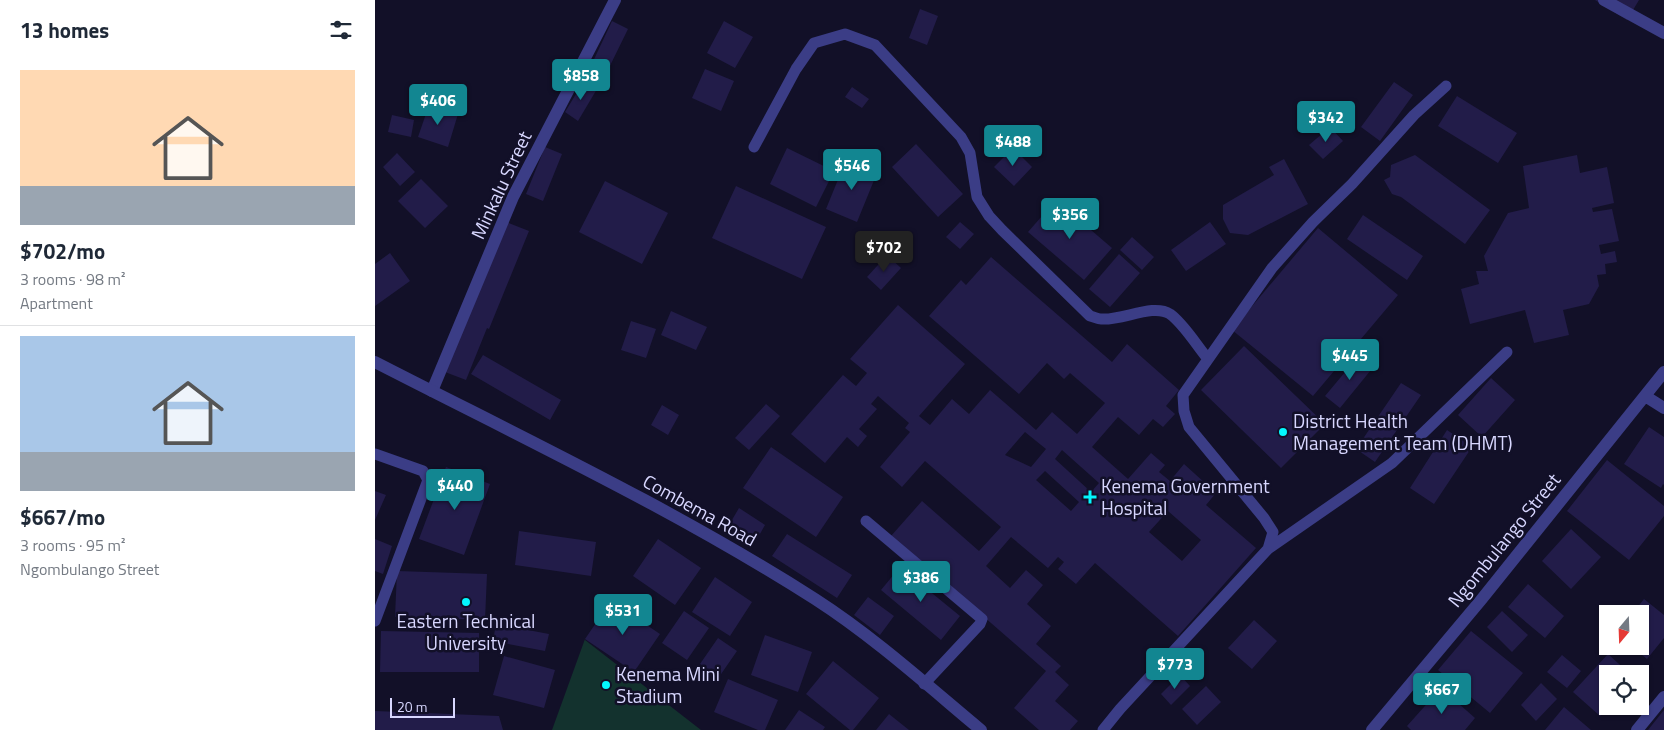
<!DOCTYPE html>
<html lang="en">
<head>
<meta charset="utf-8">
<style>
  body { margin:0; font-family:"Titillium Web",sans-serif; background:#f2f2f3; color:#1f2937; height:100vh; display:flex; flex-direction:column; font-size:19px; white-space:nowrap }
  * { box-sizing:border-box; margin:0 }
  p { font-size:16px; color:#747a83 }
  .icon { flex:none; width:28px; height:28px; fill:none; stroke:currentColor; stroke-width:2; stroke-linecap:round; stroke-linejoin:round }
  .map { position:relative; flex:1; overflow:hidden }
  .side { display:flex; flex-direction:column; background:#fff; width:375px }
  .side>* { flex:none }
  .needle { width:32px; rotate:199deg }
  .tools { position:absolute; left:1224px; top:605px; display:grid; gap:10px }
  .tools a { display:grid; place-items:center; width:50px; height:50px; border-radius:0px; background:#fff; box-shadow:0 1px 4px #0004; font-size:25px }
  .scale { position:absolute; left:15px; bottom:12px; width:65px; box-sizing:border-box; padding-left:5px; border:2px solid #d8d7ff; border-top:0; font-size:14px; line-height:18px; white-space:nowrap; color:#d8d7ff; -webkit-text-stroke:4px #121028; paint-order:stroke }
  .price { position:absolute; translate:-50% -42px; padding:0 11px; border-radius:5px; background:#128691; color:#fff; font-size:16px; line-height:32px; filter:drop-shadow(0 1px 2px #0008) }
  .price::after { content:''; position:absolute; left:50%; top:30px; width:15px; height:11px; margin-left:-8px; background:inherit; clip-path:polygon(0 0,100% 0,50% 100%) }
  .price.active { background:#222; color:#fff }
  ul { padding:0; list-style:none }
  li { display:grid; align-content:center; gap:10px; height:265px; padding:0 20px }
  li+li { border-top:1px solid #e0e1e3 }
  li span { display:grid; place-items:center; height:155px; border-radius:0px; color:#555 }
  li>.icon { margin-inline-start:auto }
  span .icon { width:90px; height:90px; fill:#fffc; stroke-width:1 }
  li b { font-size:21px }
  h2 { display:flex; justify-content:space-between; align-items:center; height:60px; padding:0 20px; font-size:21px }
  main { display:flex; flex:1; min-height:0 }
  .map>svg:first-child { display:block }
  .green { fill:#13322e }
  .building { fill:#221c49; fill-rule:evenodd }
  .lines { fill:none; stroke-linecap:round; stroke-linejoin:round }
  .service { stroke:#3b3d86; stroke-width:11 }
  .minor { stroke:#3b3d86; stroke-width:12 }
  .tertiary { stroke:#3b3d86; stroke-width:12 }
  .poi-dot { fill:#03f7fe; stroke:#121028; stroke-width:2 }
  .labels { text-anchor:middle; stroke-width:5; stroke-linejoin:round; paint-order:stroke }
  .street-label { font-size:19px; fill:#d8d7ff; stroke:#121028 }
  .poi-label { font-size:19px; fill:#d8d7ff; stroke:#121028; text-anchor:start }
</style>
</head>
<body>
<main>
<section class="side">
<h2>13 homes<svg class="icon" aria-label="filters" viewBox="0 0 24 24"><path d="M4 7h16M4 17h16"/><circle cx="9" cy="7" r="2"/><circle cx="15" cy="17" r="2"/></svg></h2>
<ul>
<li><span style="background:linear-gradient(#ffd9b3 75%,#9aa5b1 0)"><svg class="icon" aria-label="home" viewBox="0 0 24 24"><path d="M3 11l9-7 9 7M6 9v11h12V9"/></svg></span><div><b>$702/mo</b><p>3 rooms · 98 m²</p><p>Apartment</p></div></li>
<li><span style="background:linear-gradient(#a9c7e8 75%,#9aa5b1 0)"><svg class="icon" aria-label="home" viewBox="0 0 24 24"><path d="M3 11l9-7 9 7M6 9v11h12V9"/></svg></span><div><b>$667/mo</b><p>3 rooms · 95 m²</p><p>Ngombulango Street</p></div></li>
</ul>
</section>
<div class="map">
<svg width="1289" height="730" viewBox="0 0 1289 730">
  <rect width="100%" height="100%" fill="#121028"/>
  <path class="green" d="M210,639V640L326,730H177Z"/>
  <path class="building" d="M1220,0H1264L1252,20Z
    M545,9L563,16L552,45L534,38Z
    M237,21L253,29L229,78L214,70Z
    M349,21L378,37L360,68L332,53Z
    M330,69L359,81L346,111L317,98Z
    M209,81L222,89L203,121L190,112Z
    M1019,82L1038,95L1005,141L986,127Z
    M477,87L494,99L487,108L470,97Z
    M1082,96L1142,133L1123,163L1063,126Z
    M54,105L83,114L73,147L43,137Z
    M17,115L39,120L36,137L13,132Z
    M955,127L968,141L948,159L934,145Z
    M541,144L588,194L563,217L517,167Z
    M170,147L187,154L168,201L151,194Z
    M412,148L459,171L441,207L395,184Z
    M638,148L657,167L639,186L619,167Z
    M22,153L40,172L25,186L8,167Z
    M1040,155L1115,210L1090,244L1026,197L1017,194L1009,180L1015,177L1016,165Z
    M1202,155L1205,173L1232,167L1239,203L1217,208L1218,212L1237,209L1244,241L1224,245L1226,254L1240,251L1242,262L1230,264L1231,274L1222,275L1224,286L1214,304L1188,310L1194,335L1159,343L1150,310L1095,324L1086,289L1104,284L1101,271H1113L1109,256L1133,213L1154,208L1148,166Z
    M909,159L933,204L873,235L855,233L848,219V205L899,175L894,167Z
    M471,160L502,173L482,222L451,209Z
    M46,179L73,206L50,228L23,201Z
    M230,181L293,213L267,264L204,232Z
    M361,186L451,227L427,279L337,238Z
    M681,200L737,248L709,280L653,232Z
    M988,215L1048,256L1032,280L972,239Z
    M131,222L154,231L114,329L112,328L91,380L70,372Z
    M585,222L599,234L585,249L571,237Z
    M835,222L851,244L811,271L796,250Z
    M943,228L1023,295L938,396L857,330Z
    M757,237L779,257L767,270L745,250Z
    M15,253L35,281L0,306V264Z
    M744,254L765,273L735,307L714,289Z
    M512,255L526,268L506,290L492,277Z
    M616,257L737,362L752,344L804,390L791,406L800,414L788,427L778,419L764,435L743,417L717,447L753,479L776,453L790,465L784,472L795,481L809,464L841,493L831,505L881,548L803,636L720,563L701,584L683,569L689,562L683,557L673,568L636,537L611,566L635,588L651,570L668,585L652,604L676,626L661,644L686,666L680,672L694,685L680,701L703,721L695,730H664L639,708L671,671L516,536L547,501L604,551L626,527L550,461L527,487L505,467L535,432L530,428L534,423L503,396L496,404L502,409L484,429L492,436L483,447L472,437L450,463L416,434L468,375L481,386L492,373L475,359L523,305L590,364L544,416L555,425L577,399L594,414L615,390L661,430L677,412L702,434L730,403L695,373L689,379L672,363L644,394L554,316L586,280L591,285ZM650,432L671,449L656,467L630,455ZM687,450L724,483L716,492L680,459ZM670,471L704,502L696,511L661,480ZM793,511L826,540L807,561L774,532Z
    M296,311L332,327L321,350L286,335Z
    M256,321L281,329L271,358L246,350Z
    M869,346L950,424L906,468L826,390Z
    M986,353L1000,365L965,408L950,396Z
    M108,355L186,400L175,420L96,374Z
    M1116,378L1140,400L1107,437L1083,415Z
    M1026,383L1046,395L1000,462L981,449Z
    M391,404L405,416L374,450L360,438Z
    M287,405L304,415L293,435L276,425Z
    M1274,427L1289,437V485L1288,484L1286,488L1249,464Z
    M1072,430L1097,447L1059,504L1035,488Z
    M396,447L468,497L441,537L368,488Z
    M1232,460L1289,506V516L1254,560L1192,511Z
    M71,467L115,484L89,555L44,539Z
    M0,491L11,495L0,520Z
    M364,508L390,525L381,541L354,525Z
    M1196,529L1226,557L1196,589L1167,561Z
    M144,531L221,542L216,576L140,565Z
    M412,534L477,575L462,598L397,556Z
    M0,539L17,546L8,574L0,571Z
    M283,539L326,568L300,605L258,576Z
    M525,567L585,616L566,640L506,590Z
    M22,571L112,574L110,620L20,617Z
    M340,577L377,602L355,636L317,612Z
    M1153,584L1189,616L1170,638L1133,607Z
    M493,597L519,616L505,635L479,615Z
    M1269,599L1289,615V638L1272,659L1256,646H1265V614H1257Z
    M236,601L285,634L259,672L210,639Z
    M309,611L334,628L312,660L287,643Z
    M1127,611L1153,635L1137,652L1112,627Z
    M879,620L902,641L877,669L853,648Z
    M121,624L174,634L170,651L118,641Z
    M6,631L104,633V672H5Z
    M1096,631L1148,673L1115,713L1063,670Z
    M390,635L437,652L423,692L376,675Z
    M343,638L362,651L344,677L325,664Z
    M1233,654L1255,674H1232V706H1234L1225,716L1198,692Z
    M1187,655L1206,671L1192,688L1172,672Z
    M129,656L180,670L169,708L118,695Z
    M458,661L504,698L478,730H475L431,694Z
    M805,675L815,686L796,705L786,694Z
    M353,679L403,700L390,730H383L339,712Z
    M1166,683L1182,699L1161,721L1146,705Z
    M831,686L846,702L822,725L807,709Z
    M1066,688L1100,718L1090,730H1036L1032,726Z
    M1189,707L1216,730H1170Z
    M424,710L450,727L448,730H410Z
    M1289,710V730H1273Z
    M0,711L124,716L128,730H0Z
    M514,714L534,730H501Z"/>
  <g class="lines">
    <path class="service" d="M379,147L421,69L439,43L470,34L500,45L586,137L595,153L602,197L614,216L627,230L715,316C719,317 723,319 726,319C747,321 778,303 795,314C809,324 822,346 833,359
      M0,454L48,471L53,480L0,621
      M491,521L607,619L605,624L549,684
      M893,549L898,532L889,518L814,427L809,411L808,395L897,268L938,222L977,184L1039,115L1071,86
      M728,730L745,709L893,549L1017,463L1132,352"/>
    <path class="minor" d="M1229,0L1289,33
      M57,391L138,197L240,0
      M1270,396L1289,408
      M997,730L1106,600L1289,372
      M1262,730L1289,697"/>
    <path class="tertiary" d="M0,362C148,438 299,509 440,599C499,637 552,685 606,730"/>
  </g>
  <g class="poi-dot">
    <circle cx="908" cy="432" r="5"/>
    <path d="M712.5 489.5h5v5h5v5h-5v5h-5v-5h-5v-5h5z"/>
    <circle cx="91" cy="602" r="5"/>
    <circle cx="231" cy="685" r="5"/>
  </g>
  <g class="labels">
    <g class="street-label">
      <text transform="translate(126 185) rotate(-65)" y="7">Minkalu Street</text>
      <text transform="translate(325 510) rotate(29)" y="7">Combema Road</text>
      <text transform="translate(1129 540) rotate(-51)" y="7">Ngombulango Street</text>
    </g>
    <g class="poi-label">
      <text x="918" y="428">District Health<tspan x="918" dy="22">Management Team (DHMT)</tspan></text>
      <text x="726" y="493">Kenema Government<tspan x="726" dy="22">Hospital</tspan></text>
      <text x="91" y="628" text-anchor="middle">Eastern Technical<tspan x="91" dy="22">University</tspan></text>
      <text x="241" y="681">Kenema Mini<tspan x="241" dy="22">Stadium</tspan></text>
    </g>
  </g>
</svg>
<div class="tools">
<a><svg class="needle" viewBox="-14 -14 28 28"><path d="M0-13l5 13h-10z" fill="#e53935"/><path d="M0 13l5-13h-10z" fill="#747a83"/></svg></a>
<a><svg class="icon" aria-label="locate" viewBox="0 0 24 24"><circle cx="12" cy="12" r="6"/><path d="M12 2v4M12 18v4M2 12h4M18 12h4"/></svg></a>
</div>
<div class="scale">20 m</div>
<b class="price" style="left:206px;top:101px">$858</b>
<b class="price" style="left:63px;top:126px">$406</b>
<b class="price" style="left:951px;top:143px">$342</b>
<b class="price" style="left:638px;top:167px">$488</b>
<b class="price" style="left:477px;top:191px">$546</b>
<b class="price" style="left:695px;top:240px">$356</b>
<b class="price active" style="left:509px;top:273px">$702</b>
<b class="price" style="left:975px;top:381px">$445</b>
<b class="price" style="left:80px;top:511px">$440</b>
<b class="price" style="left:546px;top:603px">$386</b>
<b class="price" style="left:248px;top:636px">$531</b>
<b class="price" style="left:800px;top:690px">$773</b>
<b class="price" style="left:1067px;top:715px">$667</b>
</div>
</main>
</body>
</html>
